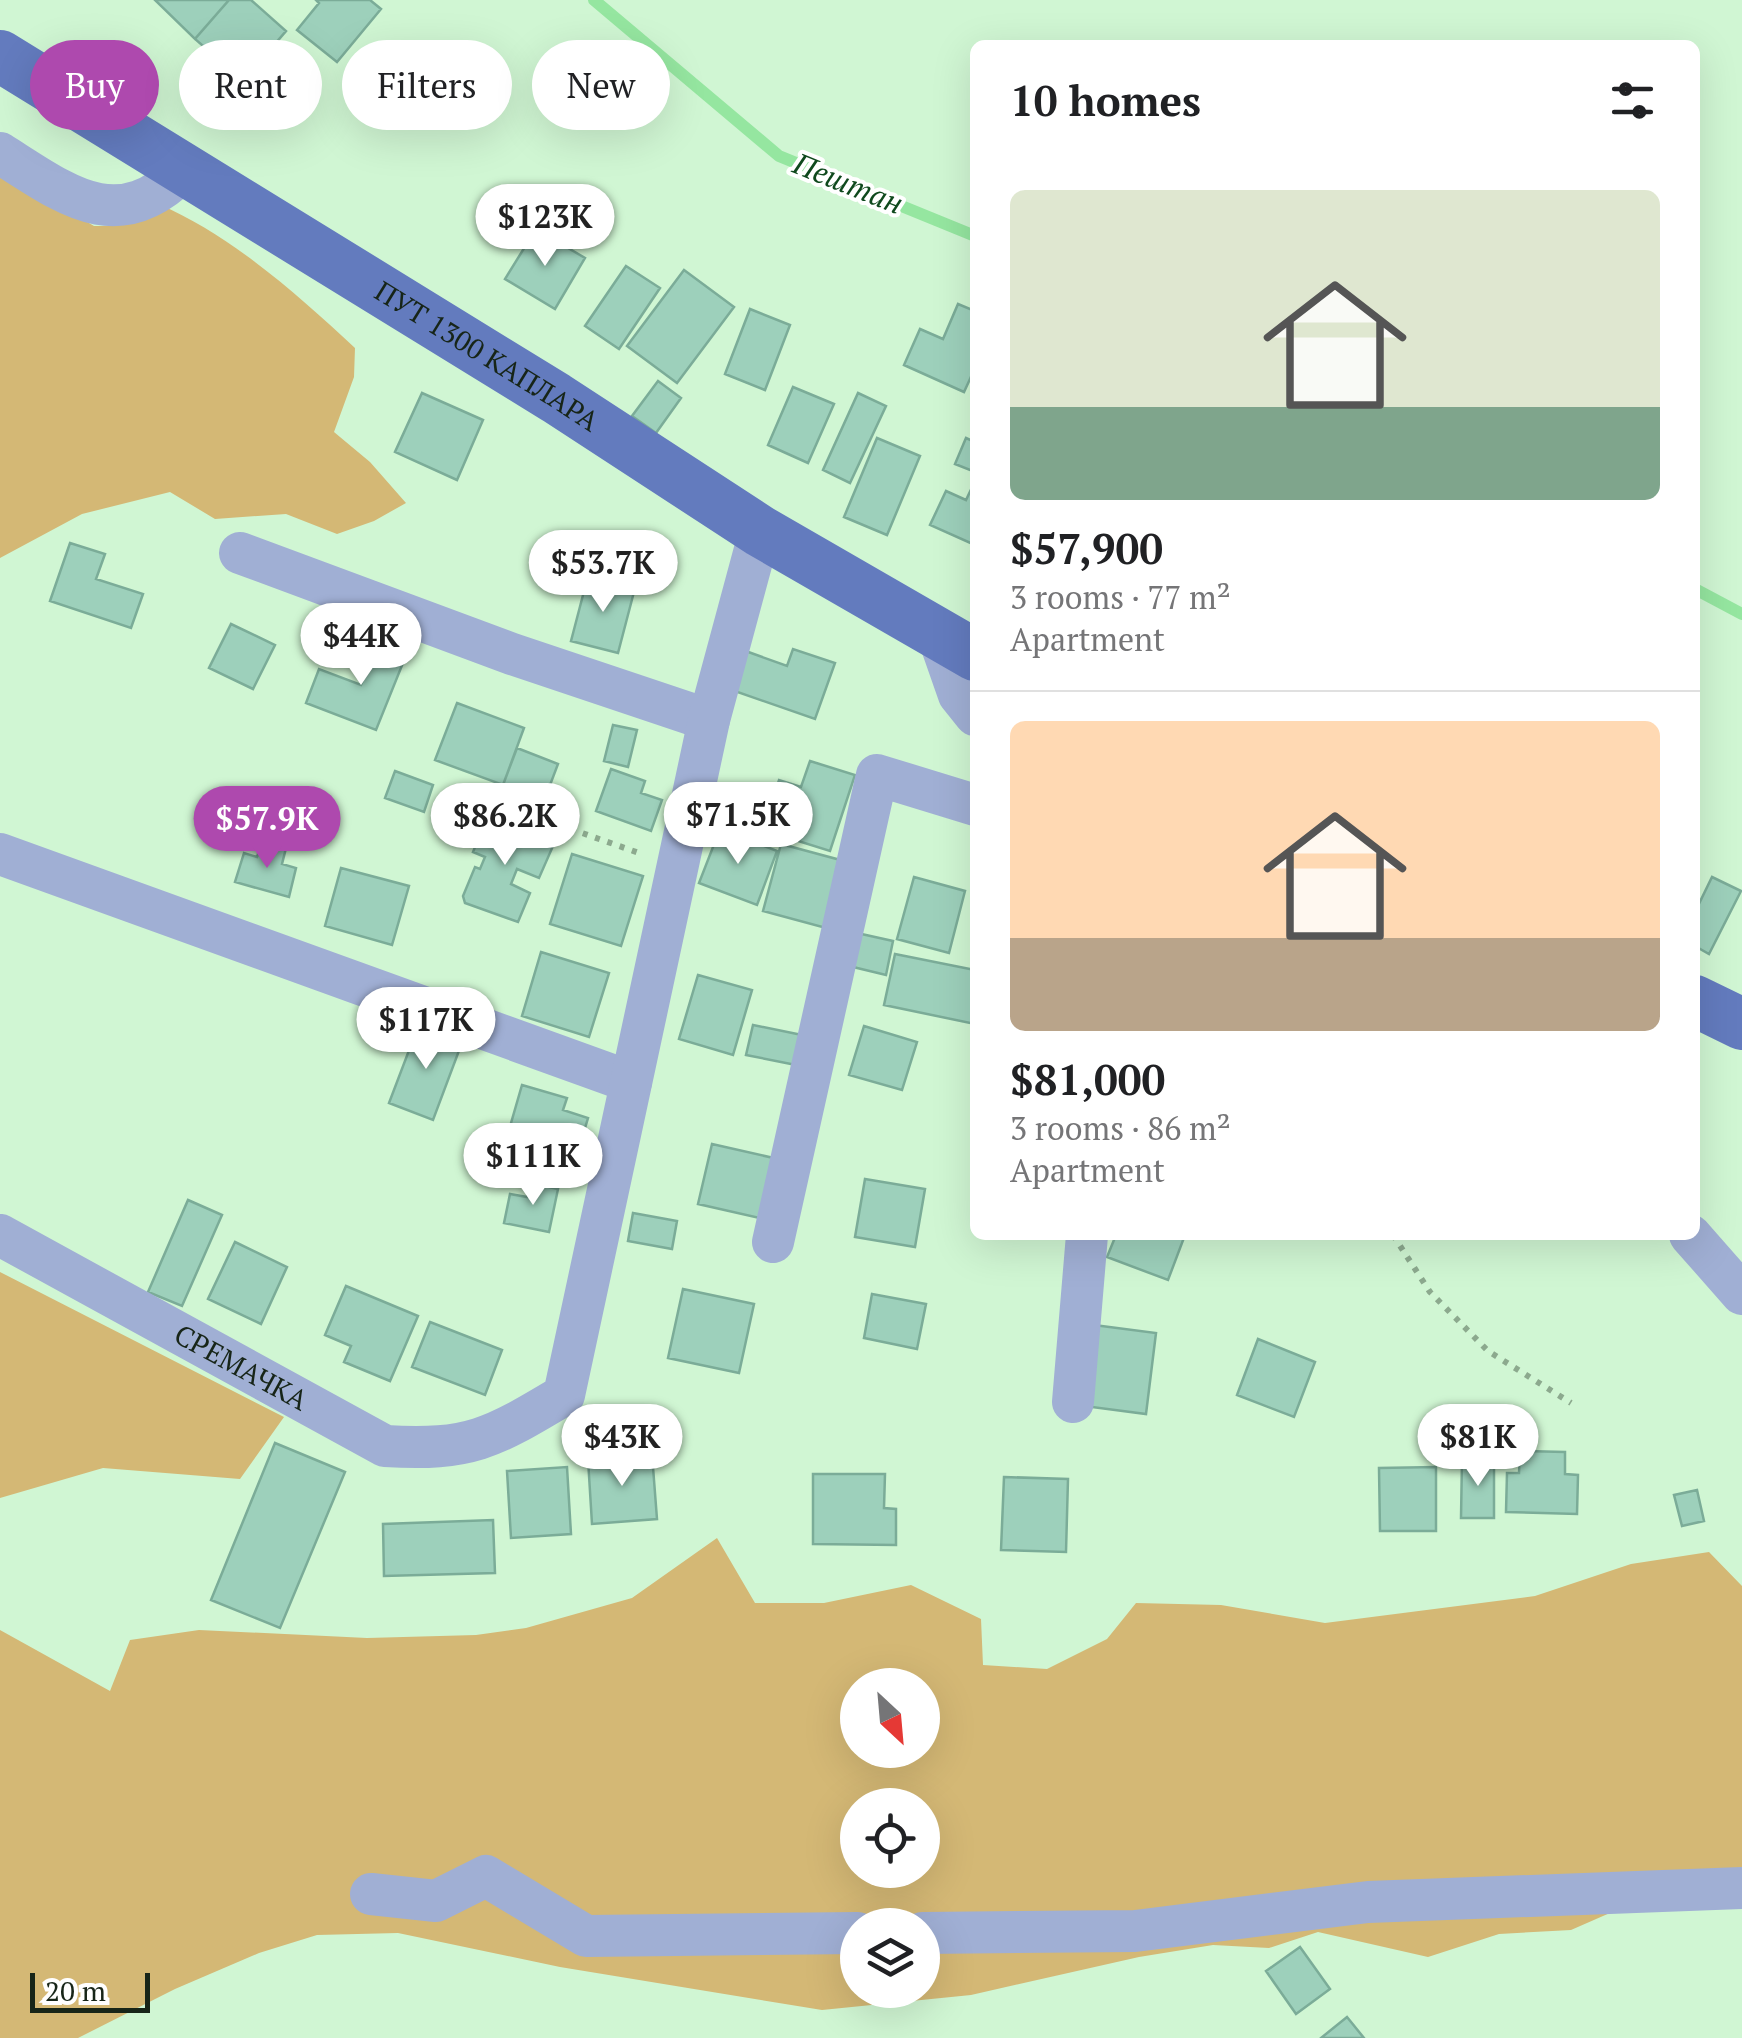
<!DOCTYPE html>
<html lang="en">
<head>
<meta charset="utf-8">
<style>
  body { margin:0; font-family:"PT Serif",serif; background:#f2f2f2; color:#202124; height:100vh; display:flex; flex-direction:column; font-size:38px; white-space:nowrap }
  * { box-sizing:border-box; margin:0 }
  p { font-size:32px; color:#757577 }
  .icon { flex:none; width:55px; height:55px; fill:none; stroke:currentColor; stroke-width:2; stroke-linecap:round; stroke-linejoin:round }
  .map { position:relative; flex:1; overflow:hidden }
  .drawer { position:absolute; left:970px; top:40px; width:730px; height:1200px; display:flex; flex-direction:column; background:#fff; border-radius:15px; box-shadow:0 10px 40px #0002 }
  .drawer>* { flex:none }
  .guide { position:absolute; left:30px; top:40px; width:790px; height:90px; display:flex; gap:20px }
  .needle { width:65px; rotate:154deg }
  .fabs { position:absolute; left:840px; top:1668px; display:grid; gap:20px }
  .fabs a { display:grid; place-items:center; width:100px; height:100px; border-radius:50%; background:#fff; box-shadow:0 10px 40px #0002; font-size:50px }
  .scale { position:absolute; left:30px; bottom:25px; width:120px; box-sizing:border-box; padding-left:10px; border:5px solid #172518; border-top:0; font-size:28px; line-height:35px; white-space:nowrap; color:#172518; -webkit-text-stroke:8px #fff; paint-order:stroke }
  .price { position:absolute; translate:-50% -85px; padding:0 22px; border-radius:35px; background:#fff; color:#222; font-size:32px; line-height:65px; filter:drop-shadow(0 2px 5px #0008) }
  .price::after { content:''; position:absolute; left:50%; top:60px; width:30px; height:22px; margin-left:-15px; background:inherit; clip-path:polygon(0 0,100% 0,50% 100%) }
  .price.current { background:#ae49ae; color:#fff }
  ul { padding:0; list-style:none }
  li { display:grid; align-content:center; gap:20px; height:530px; padding:0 40px }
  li+li { border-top:2px solid #e0e0e0 }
  li span { display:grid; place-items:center; height:310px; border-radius:15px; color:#555 }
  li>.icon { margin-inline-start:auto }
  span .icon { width:180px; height:180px; fill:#fffc; stroke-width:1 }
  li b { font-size:42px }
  h2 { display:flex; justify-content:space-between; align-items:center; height:120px; padding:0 40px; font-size:42px }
  .chip { padding:0 35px; border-radius:45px; background:#fff; box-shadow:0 10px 40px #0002; font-size:35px; line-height:90px }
  .chip.current { background:#ae49ae; color:#fff }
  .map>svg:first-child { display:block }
  .green { fill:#d4b875; fill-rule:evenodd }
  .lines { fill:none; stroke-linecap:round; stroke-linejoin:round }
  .stream { stroke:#95e6a0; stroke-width:12 }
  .building { fill:#9dd0bb; stroke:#7bac98; stroke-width:2.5 }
  .path { stroke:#8ca98e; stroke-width:6; stroke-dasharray:5 8; stroke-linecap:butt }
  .minor { stroke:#a0afd4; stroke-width:42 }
  .major { stroke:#637bbe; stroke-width:52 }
  .labels { text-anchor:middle; stroke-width:8; stroke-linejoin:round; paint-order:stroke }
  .street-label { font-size:28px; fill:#172518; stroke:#fff }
  .water-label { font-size:30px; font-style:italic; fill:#0f491d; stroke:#fff }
</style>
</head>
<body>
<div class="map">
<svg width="1742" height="2038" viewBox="0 0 1742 2038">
  <rect width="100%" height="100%" fill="#d0f6d3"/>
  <path class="green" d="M0,170L94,226H115L159,204C233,237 296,293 355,348L354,377L334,432L370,462L406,503L374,521L337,534L286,514L215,519L170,492L82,514L0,558Z
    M0,1272L284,1417L240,1479L103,1468L0,1498Z
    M717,1538L755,1603H824L911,1585L981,1619L983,1665L1047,1669L1107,1639L1136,1603L1221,1605L1325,1623L1535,1596L1631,1564L1709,1552L1742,1586V1904L1635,1902L1571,1930L1499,1934L1428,1957L1318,1932L1269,1948L1213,1945L1139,1957L971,1995L822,2010L560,1967L398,1933L317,1935L259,1953L175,1989L78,2038H0V1630L110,1691L130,1640L199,1630L367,1638L476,1635L526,1628L632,1598ZM858,1685H922V1750H858ZM858,1805H922V1870H858ZM858,1925H922V1990H858Z"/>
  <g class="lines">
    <path class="stream" d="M594,0L779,156L975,236
      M1695,589L1742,614"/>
  </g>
  <path class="building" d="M155,0H229L195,39Z
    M229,0H251L286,31L243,81L195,39Z
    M316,0H370L381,9L337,62L297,30L319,3Z
    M536,229L585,258L555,309L505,279Z
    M626,266L660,288L619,349L585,326Z
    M684,270L734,307L677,383L627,346Z
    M958,304L975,311V368L964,392L904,365L920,329L943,339Z
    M750,309L790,325L765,390L725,374Z
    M658,381L681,398L656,433L632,416Z
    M793,387L834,404L808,463L768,445Z
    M422,393L483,420L457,480L395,452Z
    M858,393L886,406L850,483L823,470Z
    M877,438L920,456L887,535L844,517Z
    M966,438L975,442V472L955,464Z
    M975,481V545L930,525L946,491L966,500Z
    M70,543L105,554L96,579L143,594L131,628L50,601Z
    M588,576L635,588L618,653L571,641Z
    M231,624L275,645L253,689L209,668Z
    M381,637L409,648L376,730L306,703L319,669L361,685Z
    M740,649L787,666L793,649L835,663L815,719L726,688Z
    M457,703L524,728L503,785L435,760Z
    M613,725L637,730L628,767L604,761Z
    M517,748L558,764L544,801L503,785Z
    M810,761L855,775L830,851L763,830L779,780L801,787Z
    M611,769L645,781L641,793L662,800L651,831L596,811Z
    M395,771L433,785L424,812L385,798Z
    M503,816L534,829L531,837L553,846L539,878L517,869L511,884L530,893L518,922L465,903L463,896L475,867L480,869L485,857L473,852L486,820L499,825Z
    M720,829L777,851L757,905L699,883Z
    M262,841L286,848L282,864L296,868L289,897L235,882L244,853L257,857Z
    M781,844L844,861L826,928L763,911Z
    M572,854L643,876L621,946L550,924Z
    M341,868L409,886L392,945L325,926Z
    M914,877L965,891L949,953L897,939Z
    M1712,877L1741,891L1709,954L1695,946V912Z
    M857,933L893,941L886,975L849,966Z
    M541,952L609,973L589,1037L522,1016Z
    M895,954L975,970V1024L884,1005Z
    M698,975L752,990L733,1055L679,1039Z
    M419,1024L463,1040L433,1120L389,1103Z
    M753,1025L802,1035L796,1065L746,1055Z
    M864,1026L917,1042L902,1090L849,1075Z
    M522,1085L567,1098L563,1110L588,1118L574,1165L505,1144Z
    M712,1144L778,1159L764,1219L698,1204Z
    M865,1179L925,1189L915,1247L855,1237Z
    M530,1183L558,1189L549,1232L504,1223L510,1194L527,1197Z
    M188,1200L222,1215L182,1306L148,1292Z
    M633,1213L677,1221L672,1249L628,1241Z
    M1116,1235H1185L1168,1280L1107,1257Z
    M235,1242L287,1267L261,1324L208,1299Z
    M346,1286L418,1316L390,1381L344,1362L351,1346L325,1335Z
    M683,1289L754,1304L739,1373L668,1358Z
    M872,1294L926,1304L917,1349L864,1338Z
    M430,1322L502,1350L485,1395L412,1367Z
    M1094,1325L1156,1333L1146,1414L1084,1406Z
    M1258,1339L1315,1362L1294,1417L1237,1395Z
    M275,1443L345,1472L280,1628L211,1600Z
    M1520,1451L1565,1452V1474L1578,1475L1577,1514L1506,1512L1507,1473H1519Z
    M652,1454L657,1519L592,1524L588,1459Z
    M1462,1459H1494V1518H1461Z
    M567,1467L571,1534L511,1538L507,1471Z
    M1436,1467V1531H1380L1379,1468Z
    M813,1474H885L884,1508L896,1509V1545L813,1544Z
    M1004,1477L1068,1479L1066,1552L1001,1550Z
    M1697,1490L1704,1521L1682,1526L1674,1495Z
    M493,1520L495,1573L384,1576L383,1524Z
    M1300,1947L1330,1989L1296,2014L1266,1971Z
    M1347,2017L1364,2038H1321Z"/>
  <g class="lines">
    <path class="path" d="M434,817L494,802L639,853
      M1393,1235L1430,1292L1488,1351L1571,1403"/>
    <g class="minor">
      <path d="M0,153C65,194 117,237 182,172"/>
      <path d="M240,553L512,654L709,720"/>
      <path d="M938,635L959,695L975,715"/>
      <path d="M0,854L631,1082"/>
      <path id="s1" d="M0,1235L385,1446C471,1451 492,1438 564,1395L709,720L760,531"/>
      <path d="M1690,1235L1742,1294"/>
      <path d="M773,1242L877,775L975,805"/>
      <path d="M1073,1402L1087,1235"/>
      <path d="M371,1894L436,1901L486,1876L586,1936L858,1933"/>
      <path d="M922,1933L1135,1931L1368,1902L1742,1888"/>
    </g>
    <g class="major">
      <path id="s2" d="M0,56L556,398L760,531L975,655"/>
      <path d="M1695,1001L1742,1024"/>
    </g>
  </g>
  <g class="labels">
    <g class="street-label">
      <text dy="10" stroke="none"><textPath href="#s2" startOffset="572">ПУТ 1300 КАПЛАРА</textPath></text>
      <text dy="10" stroke="none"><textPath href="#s1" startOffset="275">СРЕМАЧКА</textPath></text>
    </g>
    <g class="water-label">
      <text transform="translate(848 184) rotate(22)" y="10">Пештан</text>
    </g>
  </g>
</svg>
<div class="fabs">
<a><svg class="needle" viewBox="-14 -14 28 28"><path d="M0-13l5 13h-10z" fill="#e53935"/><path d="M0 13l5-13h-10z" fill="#757577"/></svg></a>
<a><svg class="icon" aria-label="locate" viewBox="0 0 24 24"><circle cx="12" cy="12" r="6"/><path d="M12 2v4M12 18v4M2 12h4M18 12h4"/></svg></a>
<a><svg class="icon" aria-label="layers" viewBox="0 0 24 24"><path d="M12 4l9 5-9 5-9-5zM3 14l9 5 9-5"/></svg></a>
</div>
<div class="scale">20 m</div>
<b class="price" style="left:545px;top:269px">$123K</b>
<b class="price" style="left:603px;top:615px">$53.7K</b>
<b class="price" style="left:361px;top:688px">$44K</b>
<b class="price" style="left:738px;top:867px">$71.5K</b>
<b class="price" style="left:505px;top:868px">$86.2K</b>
<b class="price current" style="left:267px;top:871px">$57.9K</b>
<b class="price" style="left:426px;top:1072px">$117K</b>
<b class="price" style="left:533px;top:1208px">$111K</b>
<b class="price" style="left:622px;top:1489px">$43K</b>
<b class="price" style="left:1478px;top:1489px">$81K</b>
<div class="guide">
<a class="chip current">Buy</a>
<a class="chip">Rent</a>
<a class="chip">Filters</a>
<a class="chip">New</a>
</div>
<section class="drawer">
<h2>10 homes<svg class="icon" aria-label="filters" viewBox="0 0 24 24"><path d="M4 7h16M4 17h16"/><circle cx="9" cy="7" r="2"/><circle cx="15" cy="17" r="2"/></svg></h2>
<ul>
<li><span style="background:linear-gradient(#dfe7d0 70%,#7fa58c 0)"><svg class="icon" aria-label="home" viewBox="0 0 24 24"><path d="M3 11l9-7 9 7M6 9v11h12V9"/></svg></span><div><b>$57,900</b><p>3 rooms · 77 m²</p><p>Apartment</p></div></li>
<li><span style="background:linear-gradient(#ffd9b3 70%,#b9a48a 0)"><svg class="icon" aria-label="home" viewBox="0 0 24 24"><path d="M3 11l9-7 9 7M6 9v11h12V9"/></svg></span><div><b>$81,000</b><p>3 rooms · 86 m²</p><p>Apartment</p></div></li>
</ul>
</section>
</div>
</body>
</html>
